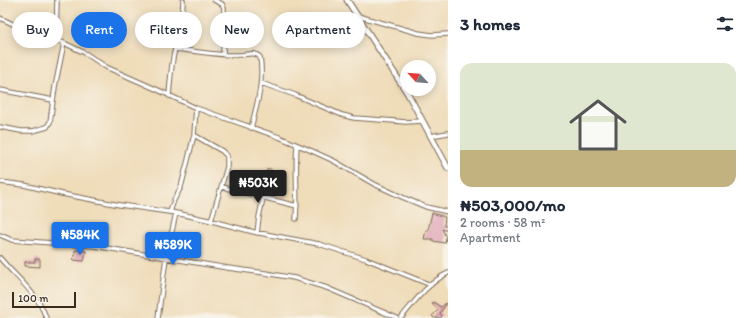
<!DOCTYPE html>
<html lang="en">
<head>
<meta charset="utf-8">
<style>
  body { margin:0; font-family:Itim,sans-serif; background:#f2f2f3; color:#1f2937; height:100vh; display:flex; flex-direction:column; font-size:15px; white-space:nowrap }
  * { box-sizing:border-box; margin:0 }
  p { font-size:13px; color:#747a83 }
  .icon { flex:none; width:22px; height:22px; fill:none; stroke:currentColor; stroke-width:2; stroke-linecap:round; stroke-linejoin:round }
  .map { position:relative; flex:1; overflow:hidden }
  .drawer { display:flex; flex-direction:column; background:#fff; width:300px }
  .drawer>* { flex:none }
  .top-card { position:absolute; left:12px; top:12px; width:376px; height:36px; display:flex; gap:8px }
  .needle { width:26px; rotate:296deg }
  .tools { position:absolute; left:400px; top:60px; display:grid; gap:8px }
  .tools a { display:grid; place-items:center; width:36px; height:36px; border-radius:50%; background:#fff; box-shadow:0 2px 10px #0003; font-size:20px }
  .scale { position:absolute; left:12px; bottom:10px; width:64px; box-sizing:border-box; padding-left:4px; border:2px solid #3b2a1e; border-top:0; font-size:11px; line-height:14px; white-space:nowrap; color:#3b2a1e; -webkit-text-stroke:3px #f7f3e8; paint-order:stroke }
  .price { position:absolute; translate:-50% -34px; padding:0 9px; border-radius:4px; background:#1a73e8; color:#fff; font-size:13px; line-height:26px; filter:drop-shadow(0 1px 2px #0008) }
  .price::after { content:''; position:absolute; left:50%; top:24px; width:12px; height:9px; margin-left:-6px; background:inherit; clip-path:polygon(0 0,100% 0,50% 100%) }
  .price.on { background:#222; color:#fff }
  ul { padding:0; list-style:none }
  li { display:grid; align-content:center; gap:8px; height:212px; padding:0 12px }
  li+li { border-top:1px solid #e0e1e3 }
  li span { display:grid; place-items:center; height:124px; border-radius:12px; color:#555 }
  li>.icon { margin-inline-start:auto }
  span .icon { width:72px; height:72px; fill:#fffc; stroke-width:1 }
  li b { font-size:17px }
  h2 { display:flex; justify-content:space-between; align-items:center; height:48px; padding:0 12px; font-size:17px }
  .pill { padding:0 14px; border-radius:18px; background:#fff; box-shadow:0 2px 10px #0003; font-size:14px; line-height:36px }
  .pill.on { background:#1a73e8; color:#fff }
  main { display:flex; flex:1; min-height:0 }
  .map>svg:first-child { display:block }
  .building { fill:#de9eb2 }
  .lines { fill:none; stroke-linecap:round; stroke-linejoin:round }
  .street-casing { stroke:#7a6854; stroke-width:5.5 }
  .secondary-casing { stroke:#7a6854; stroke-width:7 }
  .street { stroke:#fff; stroke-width:3.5 }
  .secondary { stroke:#fff; stroke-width:5 }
</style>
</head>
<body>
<main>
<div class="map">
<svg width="448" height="318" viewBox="0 0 448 318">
  <rect width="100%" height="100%" fill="#f7f3e8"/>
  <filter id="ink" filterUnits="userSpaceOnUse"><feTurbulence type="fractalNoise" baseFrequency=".025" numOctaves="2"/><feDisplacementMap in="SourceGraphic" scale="8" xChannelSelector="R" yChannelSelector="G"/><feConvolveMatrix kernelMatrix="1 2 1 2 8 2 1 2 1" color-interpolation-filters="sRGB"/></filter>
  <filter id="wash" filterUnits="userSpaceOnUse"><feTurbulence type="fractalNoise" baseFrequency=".012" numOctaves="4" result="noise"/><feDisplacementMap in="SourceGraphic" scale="16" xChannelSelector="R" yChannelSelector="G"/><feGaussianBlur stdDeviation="0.9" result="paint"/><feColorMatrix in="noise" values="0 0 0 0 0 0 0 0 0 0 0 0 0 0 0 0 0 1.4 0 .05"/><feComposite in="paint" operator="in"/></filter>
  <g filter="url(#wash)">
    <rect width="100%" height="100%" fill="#efdcb9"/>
    <g id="blocks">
      <path class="building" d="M432,213L445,217L444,226H448V231L442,229L446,237L445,243L433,241V239H424L426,230H428Z
        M75,250L86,251L84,261L73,260L74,256H75Z
        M35,259H40V267L25,266V262H35Z
        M433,302L441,307L446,303V304L440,313L442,316L440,318H434L432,316L438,310L432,303Z"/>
    </g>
  </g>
  <g filter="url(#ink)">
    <use href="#blocks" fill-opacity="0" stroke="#7a6854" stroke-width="1"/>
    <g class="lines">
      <g class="street-casing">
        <path id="street" d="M214,0L222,4L224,8L223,55
          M358,16L418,33L432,35L448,34
          M0,18L17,26L64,43L85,53L106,67L158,90L196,108L279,137L312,151L334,161L374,184L402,197L426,207L448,212
          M56,40L57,0
          M175,49C196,51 218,56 239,55C247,55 254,51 260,57C264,81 257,105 251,128
          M261,83L295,95L342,115L354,118L395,121L405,122L422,121
          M0,90L53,100
          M169,96C170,83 171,70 173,58C177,39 183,20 183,0
          M0,127L21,131H33L47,127L50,122L55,87L64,43
          M194,135L222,151L227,156V167L211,221
          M430,136L448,133
          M0,182L24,185L62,194L120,205L176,213L208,220L254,232L319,244L366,259L431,285
          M222,187L297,206
          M170,212L174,200L181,187L188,160L194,135L196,108
          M296,219C298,194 295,170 297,145
          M257,233L259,217L269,171
          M0,235L12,240L94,246L228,268L265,273L294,278L327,288L397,318
          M0,258C13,274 31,288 41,306C43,310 45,314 46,318
          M158,318L166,258L176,213
          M401,318C415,301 428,283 448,273"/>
      </g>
      <g class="secondary-casing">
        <path id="secondary" d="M347,0L408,94L448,168"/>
      </g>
      <use href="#street" class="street"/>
      <use href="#secondary" class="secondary"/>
    </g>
  </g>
</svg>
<div class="tools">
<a><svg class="needle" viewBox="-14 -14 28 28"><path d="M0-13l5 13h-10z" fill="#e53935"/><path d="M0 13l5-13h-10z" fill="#747a83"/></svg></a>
</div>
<div class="scale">100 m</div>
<b class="price on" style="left:258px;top:204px">₦503K</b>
<b class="price" style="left:80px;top:256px">₦584K</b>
<b class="price" style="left:173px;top:266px">₦589K</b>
<div class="top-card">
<a class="pill">Buy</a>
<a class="pill on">Rent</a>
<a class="pill">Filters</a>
<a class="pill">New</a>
<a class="pill">Apartment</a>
</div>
</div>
<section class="drawer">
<h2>3 homes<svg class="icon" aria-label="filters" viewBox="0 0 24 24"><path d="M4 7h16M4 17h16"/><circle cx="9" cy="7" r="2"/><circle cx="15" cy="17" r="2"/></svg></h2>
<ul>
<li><span style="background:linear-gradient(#dfe7d0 70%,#c2b280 0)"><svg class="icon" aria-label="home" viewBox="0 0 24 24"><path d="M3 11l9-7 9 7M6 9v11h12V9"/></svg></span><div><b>₦503,000/mo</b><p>2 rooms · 58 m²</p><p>Apartment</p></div></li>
</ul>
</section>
</main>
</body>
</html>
